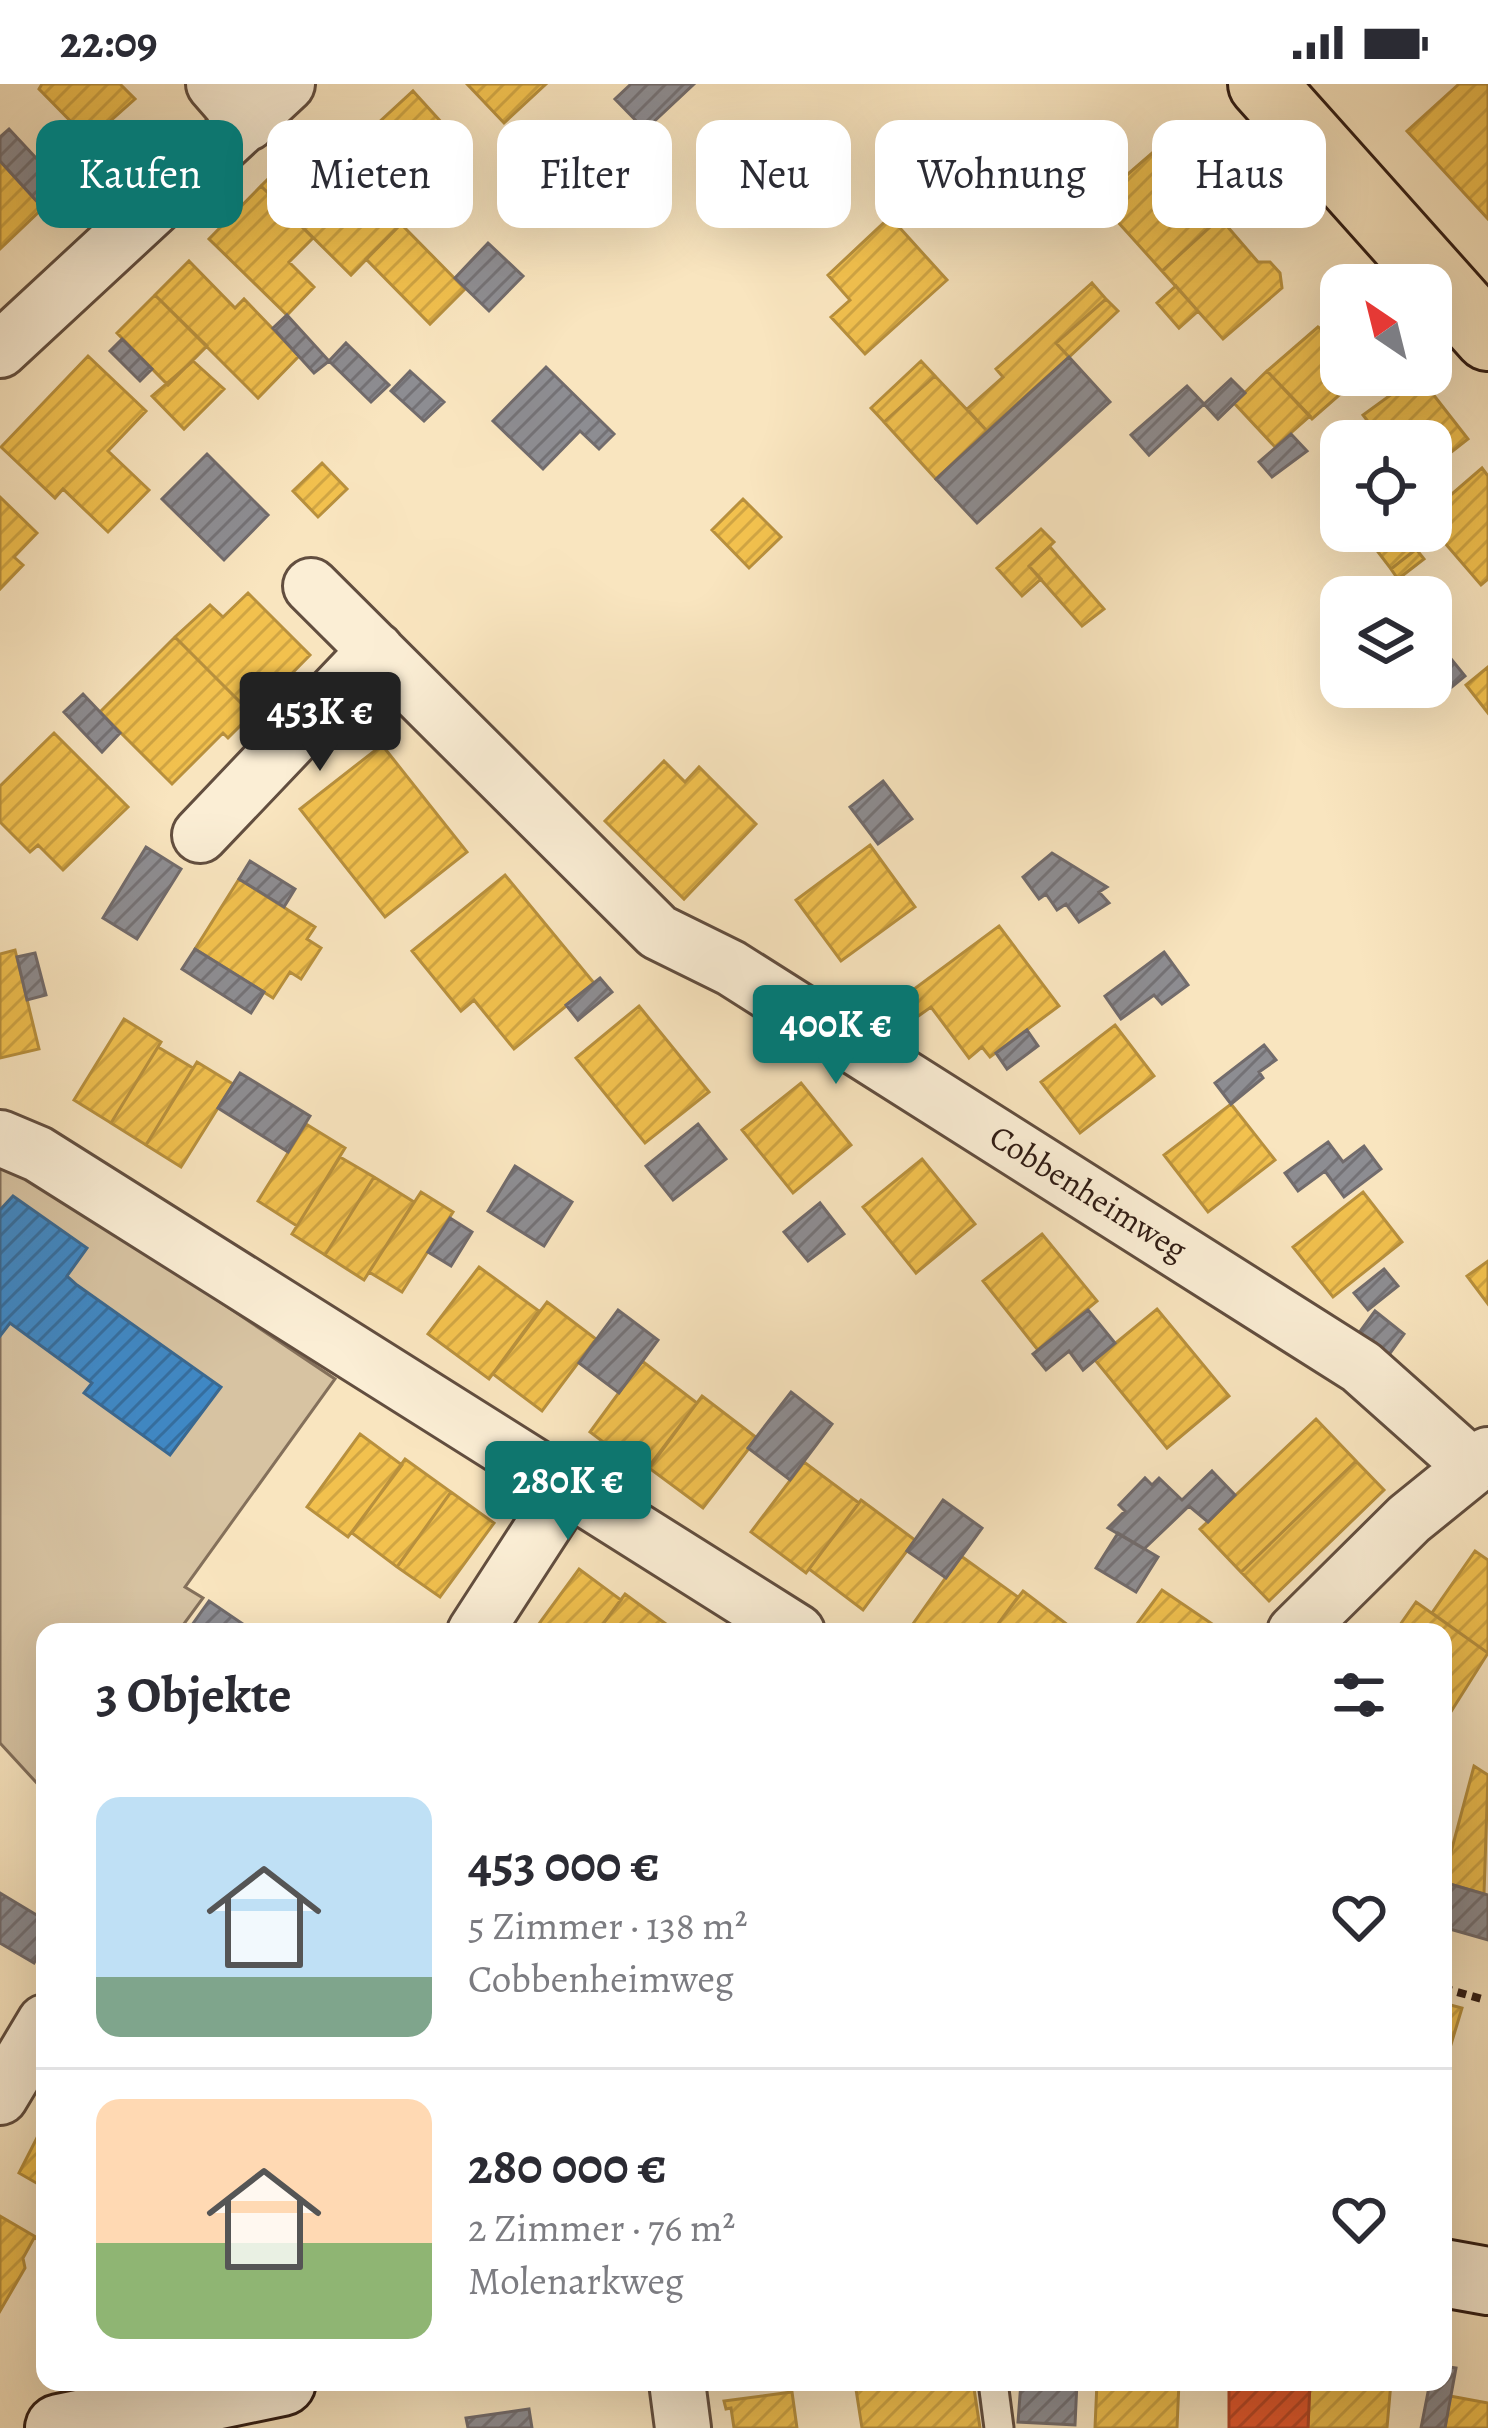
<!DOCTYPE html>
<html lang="de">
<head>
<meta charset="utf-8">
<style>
  body { margin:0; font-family:Alegreya,serif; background:#f2f2f3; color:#2b2b33; height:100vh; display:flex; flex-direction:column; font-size:45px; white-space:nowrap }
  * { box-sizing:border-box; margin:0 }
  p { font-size:39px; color:#7c7c81 }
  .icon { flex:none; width:66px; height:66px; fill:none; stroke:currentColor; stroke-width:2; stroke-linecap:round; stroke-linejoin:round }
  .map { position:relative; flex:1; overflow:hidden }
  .side { position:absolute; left:36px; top:1539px; width:1416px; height:768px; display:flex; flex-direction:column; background:#fff; border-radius:24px; box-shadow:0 12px 48px #0002 }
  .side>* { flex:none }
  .top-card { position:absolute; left:36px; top:36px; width:1416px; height:108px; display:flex; gap:24px }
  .needle { width:78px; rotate:325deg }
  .fabs { position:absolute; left:1320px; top:180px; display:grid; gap:24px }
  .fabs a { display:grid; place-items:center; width:132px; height:132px; border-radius:24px; background:#fff; box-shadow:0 12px 48px #0002; font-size:60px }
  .price { position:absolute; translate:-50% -102px; padding:0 27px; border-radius:12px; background:#0f766e; color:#fff; font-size:39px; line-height:78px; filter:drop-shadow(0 3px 6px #0008) }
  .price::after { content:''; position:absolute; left:50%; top:72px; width:36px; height:27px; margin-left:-18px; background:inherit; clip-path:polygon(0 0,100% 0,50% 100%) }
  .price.on { background:#222; color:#fff }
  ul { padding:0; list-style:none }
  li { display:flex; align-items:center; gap:36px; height:300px; padding:0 60px }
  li+li { border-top:3px solid #e1e1e2 }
  li span { display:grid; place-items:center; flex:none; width:336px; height:240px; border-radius:24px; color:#555 }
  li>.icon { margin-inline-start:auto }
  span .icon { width:144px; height:144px; fill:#fffc; stroke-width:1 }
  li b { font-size:51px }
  h2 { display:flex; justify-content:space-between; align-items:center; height:144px; padding:0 60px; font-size:51px }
  .chip { padding:0 42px; border-radius:24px; background:#fff; box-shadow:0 12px 48px #0002; font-size:42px; line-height:108px }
  .chip.on { background:#0f766e; color:#fff }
  .status { display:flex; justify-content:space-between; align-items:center; height:84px; padding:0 60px; background:#fff; direction:ltr }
  .status svg { height:33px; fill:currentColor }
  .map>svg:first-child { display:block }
  .park { fill:#d7c3a2; stroke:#84705b; stroke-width:3 }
  .homes { fill:url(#homes-hatch); stroke:#b8903d; stroke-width:3 }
  .shops { fill:url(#shops-hatch); stroke:#ae4526; stroke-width:3 }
  .schools { fill:url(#schools-hatch); stroke:#3a6890; stroke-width:3 }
  .industry { fill:url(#industry-hatch); stroke:#716b6c; stroke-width:3 }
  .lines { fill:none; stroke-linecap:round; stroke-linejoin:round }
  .lane-casing { stroke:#624e3f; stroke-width:33 }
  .street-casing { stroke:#624e3f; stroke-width:60 }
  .secondary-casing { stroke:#301c14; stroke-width:72 }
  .primary-casing { stroke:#301c14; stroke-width:72 }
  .path { stroke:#301c14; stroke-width:8; stroke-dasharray:9 6; stroke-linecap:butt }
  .lane { stroke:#fbeed5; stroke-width:27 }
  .street { stroke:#fbeed5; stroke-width:54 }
  .secondary { stroke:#fbeed5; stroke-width:66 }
  .primary { stroke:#f9e5bf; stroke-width:66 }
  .labels { text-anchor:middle; stroke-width:12; stroke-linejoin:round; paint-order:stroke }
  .street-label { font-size:33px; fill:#301c14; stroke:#fbeed5 }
</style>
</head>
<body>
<div class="status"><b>22:09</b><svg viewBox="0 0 49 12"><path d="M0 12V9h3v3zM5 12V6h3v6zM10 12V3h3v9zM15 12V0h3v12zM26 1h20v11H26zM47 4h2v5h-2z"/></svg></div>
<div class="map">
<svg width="1488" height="2344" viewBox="0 0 1488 2344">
  <defs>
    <pattern id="homes-hatch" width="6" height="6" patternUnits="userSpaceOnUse" patternTransform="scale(3)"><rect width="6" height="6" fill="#f2c14e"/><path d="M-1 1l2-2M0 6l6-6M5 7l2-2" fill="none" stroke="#d0a543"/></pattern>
    <pattern id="shops-hatch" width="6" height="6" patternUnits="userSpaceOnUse" patternTransform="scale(3)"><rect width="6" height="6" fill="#e4572e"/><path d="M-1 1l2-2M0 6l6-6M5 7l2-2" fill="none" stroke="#b94726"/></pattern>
    <pattern id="schools-hatch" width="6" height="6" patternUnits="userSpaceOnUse" patternTransform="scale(3)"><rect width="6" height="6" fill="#3f88c5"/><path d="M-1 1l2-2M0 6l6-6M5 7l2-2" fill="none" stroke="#356e9f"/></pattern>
    <pattern id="industry-hatch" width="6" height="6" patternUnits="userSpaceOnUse" patternTransform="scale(3)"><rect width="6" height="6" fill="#8d8d92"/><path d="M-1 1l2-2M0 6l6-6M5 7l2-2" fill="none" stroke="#747276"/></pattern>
  </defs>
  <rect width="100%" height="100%" fill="#f9e5bf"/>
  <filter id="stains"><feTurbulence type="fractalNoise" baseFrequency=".00167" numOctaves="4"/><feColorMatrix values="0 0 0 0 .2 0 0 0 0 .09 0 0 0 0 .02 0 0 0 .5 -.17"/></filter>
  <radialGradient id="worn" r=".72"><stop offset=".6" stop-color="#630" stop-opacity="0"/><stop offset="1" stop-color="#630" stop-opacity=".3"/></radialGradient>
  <path class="park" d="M0,1070L335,1295L185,1503L203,1514L178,1548H45V1708L0,1659Z"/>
  <path class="homes" d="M120,0L135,15L89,56L39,5L42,0Z
    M467,0H546L504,39Z
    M1459,0H1488V135L1407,47Z
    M413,7L471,71L422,116L364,52Z
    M757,48L774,67L722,114L705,96Z
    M311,52L401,140L351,191L261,102Z
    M1158,64L1173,69L1183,80L1181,91L1220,134L1162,187L1098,116Z
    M0,77L43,124L0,165Z
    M261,102L313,154L289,178L314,203L287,231L209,155Z
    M890,133L947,196L865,270L831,233L850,216L828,191Z
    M1220,134L1258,178H1270L1280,189L1282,204L1223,255L1162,187Z
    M401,140L465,205L430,240L366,175Z
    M189,177L235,224L244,215L299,272L258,314L155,211Z
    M1092,199L1106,215L1056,259L1069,273L987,347L967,325L1003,293L996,285Z
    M1176,202L1198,227L1179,244L1157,219Z
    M155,211L207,262L168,301L117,249Z
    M1106,215L1118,227L1069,273L1056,259Z
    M1318,243L1339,257L1341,291L1361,292L1312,335L1267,287Z
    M88,272L146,327L108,367L149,406L108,448L63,405L55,414L1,363Z
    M193,277L224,305L184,345L152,312Z
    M921,277L935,292L884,338L871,324Z
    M1267,287L1310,332L1275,363L1234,319Z
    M1418,291L1468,355L1431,384V357H1383L1363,331Z
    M935,292L987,347L936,395L884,338Z
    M322,379L347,405L318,433L293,407Z
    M1482,384L1488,392V495L1481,501L1431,443V428Z
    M0,413L37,449L14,473L23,481L0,505Z
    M743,415L781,453L749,484L712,446Z
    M1431,443L1436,450L1391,485L1375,464L1397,447Z
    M1041,445L1054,458L1029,482L1041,495L1022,512L997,484Z
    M1050,463L1104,525L1082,542L1029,482Z
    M1416,465L1424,475L1398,495L1391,485Z
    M248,509L310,571L252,630L175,553L210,521L223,533Z
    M175,553L252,630L228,654L223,649L172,700L100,628Z
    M1488,583V629L1466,601Z
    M54,649L128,723L63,786L38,761L30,768L0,738V702Z
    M382,661L467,768L385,833L300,725Z
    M664,677L685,698L699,683L756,740L684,815L605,737Z
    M870,761L915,823L841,877L796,816Z
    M505,791L594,899L514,965L474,916L461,927L412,867Z
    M239,795L315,843L307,855L321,864L301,895L290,888L273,914L195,865Z
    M999,842L1059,922L990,973L982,963L969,974L931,923L917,933L902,914Z
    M15,866L39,965L0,974V870Z
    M639,922L709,1008L645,1059L576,974Z
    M124,935L161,958L111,1039L74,1016Z
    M1115,941L1154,992L1080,1049L1041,998Z
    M158,963L193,984L146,1061L111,1039Z
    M197,978L233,1000L181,1083L146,1061Z
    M801,999L851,1061L793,1109L742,1046Z
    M1231,1020L1275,1076L1208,1128L1164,1071Z
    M306,1040L345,1064L297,1142L258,1117Z
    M340,1073L374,1093L325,1171L292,1150Z
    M922,1075L975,1140L916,1189L863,1123Z
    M374,1093L414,1118L364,1196L325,1171Z
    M421,1108L453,1128L402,1208L369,1188Z
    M1363,1108L1402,1158L1333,1213L1293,1163Z
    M1042,1150L1097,1217L1038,1266L983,1197Z
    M1488,1177V1220L1467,1192Z
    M479,1183L539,1227L489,1295L428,1250Z
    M547,1218L596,1255L542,1327L493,1290Z
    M1157,1225L1229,1312L1167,1364L1095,1276Z
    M642,1277L697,1319L644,1389L590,1348Z
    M702,1312L757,1354L703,1424L649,1384Z
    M1316,1335L1356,1377L1241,1488L1200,1445Z
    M360,1350L402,1381L348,1453L307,1423Z
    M405,1375L451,1408L397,1483L352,1449Z
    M1356,1377L1384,1406L1269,1517L1241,1488Z
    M804,1378L859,1419L806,1489L751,1448Z
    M451,1408L494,1439L440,1513L397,1483Z
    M861,1416L915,1456L863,1526L809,1485Z
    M1475,1467L1488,1476V1569L1432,1529Z
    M961,1472L1018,1513L992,1548H916L910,1544Z
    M579,1485L621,1516L597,1548H533Z
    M1162,1506L1224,1548H1131Z
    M1023,1507L1077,1548H992Z
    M625,1510L670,1543L667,1548H597Z
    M1416,1518L1488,1569L1447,1634L1443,1548H1395Z
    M1474,1682L1488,1691L1484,1810L1443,1798Z
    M1443,1919L1462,1924L1443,1987Z
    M44,2040L45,2041V2104L19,2089Z
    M0,2132L41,2156L34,2154L23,2174L25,2184L0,2227Z
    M973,2298L980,2344H862L855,2299Z
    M1097,2298H1179L1177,2344H1095Z
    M1310,2298H1391L1387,2344H1308Z
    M792,2308L797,2344H734L731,2324L726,2325L724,2317Z
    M1450,2312L1488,2319V2344H1445Z"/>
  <path class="shops" d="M1229,2298H1310L1308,2344H1229Z"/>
  <path class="schools" d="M13,1112L87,1164L67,1192L77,1201L221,1303L170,1371L84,1309L92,1299L10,1239L0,1252V1126Z"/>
  <path class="industry" d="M631,0H694L645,46L615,15Z
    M9,45L64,104L43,124L0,77V53Z
    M538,53L573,87L541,119L506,84Z
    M454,86L469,102L441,128L426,112Z
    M488,159L523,192L489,227L455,194Z
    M287,231L329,277L314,289L273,244Z
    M122,255L152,285L140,297L110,267Z
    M346,259L389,301L371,318L329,277Z
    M1069,273L1110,318L977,439L936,395Z
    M546,283L614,350L599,365L580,347L543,385L493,337Z
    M410,287L444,318L424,337L391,307Z
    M1231,295L1245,309L1218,335L1204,320Z
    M1187,302L1204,320L1149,371L1131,351Z
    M1291,350L1307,367L1272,393L1259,378Z
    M207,370L268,431L224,476L162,415Z
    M1443,565L1465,592L1436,616L1424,603H1431V575Z
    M83,610L120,649L102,668L64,628Z
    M883,697L912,735L878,760L850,723Z
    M146,763L181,785L137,855L103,834Z
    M1052,769L1107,803L1099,808L1109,819L1079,838L1066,820L1057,826L1046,810L1039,815L1023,793Z
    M250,777L295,805L284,823L239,795Z
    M195,865L264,908L251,929L182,885Z
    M1164,868L1188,901L1162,920L1154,911L1121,935L1105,912Z
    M35,869L46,911L27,916L17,873Z
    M600,894L612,908L578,936L566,921Z
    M1027,946L1038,962L1007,985L996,969Z
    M1264,961L1276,976L1259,988L1263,994L1231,1020L1215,999Z
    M240,989L310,1032L288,1068L218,1024Z
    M698,1040L726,1075L673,1116L646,1082Z
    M1328,1058L1343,1078L1364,1062L1381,1085L1344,1113L1325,1087L1298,1107L1285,1089Z
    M515,1082L572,1118L544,1162L488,1127Z
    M820,1119L844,1150L808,1177L784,1148Z
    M450,1134L472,1148L451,1182L428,1168Z
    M1384,1185L1398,1202L1368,1226L1354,1209Z
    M618,1226L658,1256L619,1309L579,1279Z
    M1088,1226L1115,1259L1083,1286L1069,1267L1046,1286L1033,1270Z
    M1375,1227L1404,1250L1385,1276L1356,1253Z
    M791,1308L832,1340L790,1396L748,1364Z
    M1212,1387L1235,1411L1208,1438L1189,1422L1144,1465L1108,1444L1125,1427L1119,1421L1145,1394L1152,1401L1159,1394L1182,1416Z
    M943,1416L982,1444L946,1494L907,1467Z
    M1118,1449L1158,1473L1136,1508L1096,1484Z
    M209,1517L243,1540L237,1548H187Z
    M1443,1798L1488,1811V1856L1443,1843Z
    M0,1809L45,1836V1860L34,1879L0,1859Z
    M1443,2282L1456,2284L1445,2344H1421L1430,2298H1443Z
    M1021,2298H1077L1075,2341L1018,2338Z
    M529,2325L532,2344H468L466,2334Z"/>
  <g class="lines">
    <g class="lane-casing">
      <path id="lane" d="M993,2298L999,2344"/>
    </g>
    <g class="street-casing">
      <path id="street" d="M214,0L248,39
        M0,266L287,0
        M311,502L658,848L731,884L1361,1283L1471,1381
        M200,751L376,566
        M0,1054L38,1070L797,1548
        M475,1548L567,1406
        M1295,1548L1409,1435L1488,1371
        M0,2013L45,1938
        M677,2298L683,2344"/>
    </g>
    <g class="secondary-casing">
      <path id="secondary" d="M1443,2189L1488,2197
        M59,2344L282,2298"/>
    </g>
    <g class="primary-casing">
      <path id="primary" d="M1262,0L1488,253"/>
    </g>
    <path class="path" d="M1443,1904L1482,1915"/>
    <use href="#lane" class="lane"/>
    <use href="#street" class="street"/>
    <use href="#secondary" class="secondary"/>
    <use href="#primary" class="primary"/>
  </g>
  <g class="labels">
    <g class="street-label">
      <text transform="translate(1089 1108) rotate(32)" y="12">Cobbenheimweg</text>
    </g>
  </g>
  <rect width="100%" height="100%" filter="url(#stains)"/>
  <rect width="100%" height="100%" fill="url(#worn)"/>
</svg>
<div class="fabs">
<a><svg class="needle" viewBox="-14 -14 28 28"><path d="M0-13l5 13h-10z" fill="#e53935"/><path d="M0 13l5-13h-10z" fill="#7c7c81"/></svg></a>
<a><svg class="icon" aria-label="locate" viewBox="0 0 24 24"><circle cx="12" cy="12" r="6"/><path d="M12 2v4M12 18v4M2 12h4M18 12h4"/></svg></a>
<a><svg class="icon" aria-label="layers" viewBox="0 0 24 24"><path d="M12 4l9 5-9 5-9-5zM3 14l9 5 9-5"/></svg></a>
</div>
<b class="price on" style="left:320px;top:690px">453K €</b>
<b class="price" style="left:836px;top:1003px">400K €</b>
<b class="price" style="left:568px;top:1459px">280K €</b>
<div class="top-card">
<a class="chip on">Kaufen</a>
<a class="chip">Mieten</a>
<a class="chip">Filter</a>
<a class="chip">Neu</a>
<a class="chip">Wohnung</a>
<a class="chip">Haus</a>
</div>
<section class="side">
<h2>3 Objekte<svg class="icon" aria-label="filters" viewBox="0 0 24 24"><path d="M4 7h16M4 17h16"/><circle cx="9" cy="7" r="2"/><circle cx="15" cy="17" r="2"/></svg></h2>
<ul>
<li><span style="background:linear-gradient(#bfe0f5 75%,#7fa58c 0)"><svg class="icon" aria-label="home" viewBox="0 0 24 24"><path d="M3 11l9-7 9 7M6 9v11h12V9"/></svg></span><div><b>453 000 €</b><p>5 Zimmer · 138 m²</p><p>Cobbenheimweg</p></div><svg class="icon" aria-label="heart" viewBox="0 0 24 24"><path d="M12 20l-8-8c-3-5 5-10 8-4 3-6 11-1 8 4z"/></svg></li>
<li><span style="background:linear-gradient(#ffd9b3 60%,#8fb573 0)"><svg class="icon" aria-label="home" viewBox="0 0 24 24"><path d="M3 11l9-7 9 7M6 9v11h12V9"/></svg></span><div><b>280 000 €</b><p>2 Zimmer · 76 m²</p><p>Molenarkweg</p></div><svg class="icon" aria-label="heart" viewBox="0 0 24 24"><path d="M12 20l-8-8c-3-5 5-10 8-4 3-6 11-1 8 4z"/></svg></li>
</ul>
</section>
</div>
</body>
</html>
